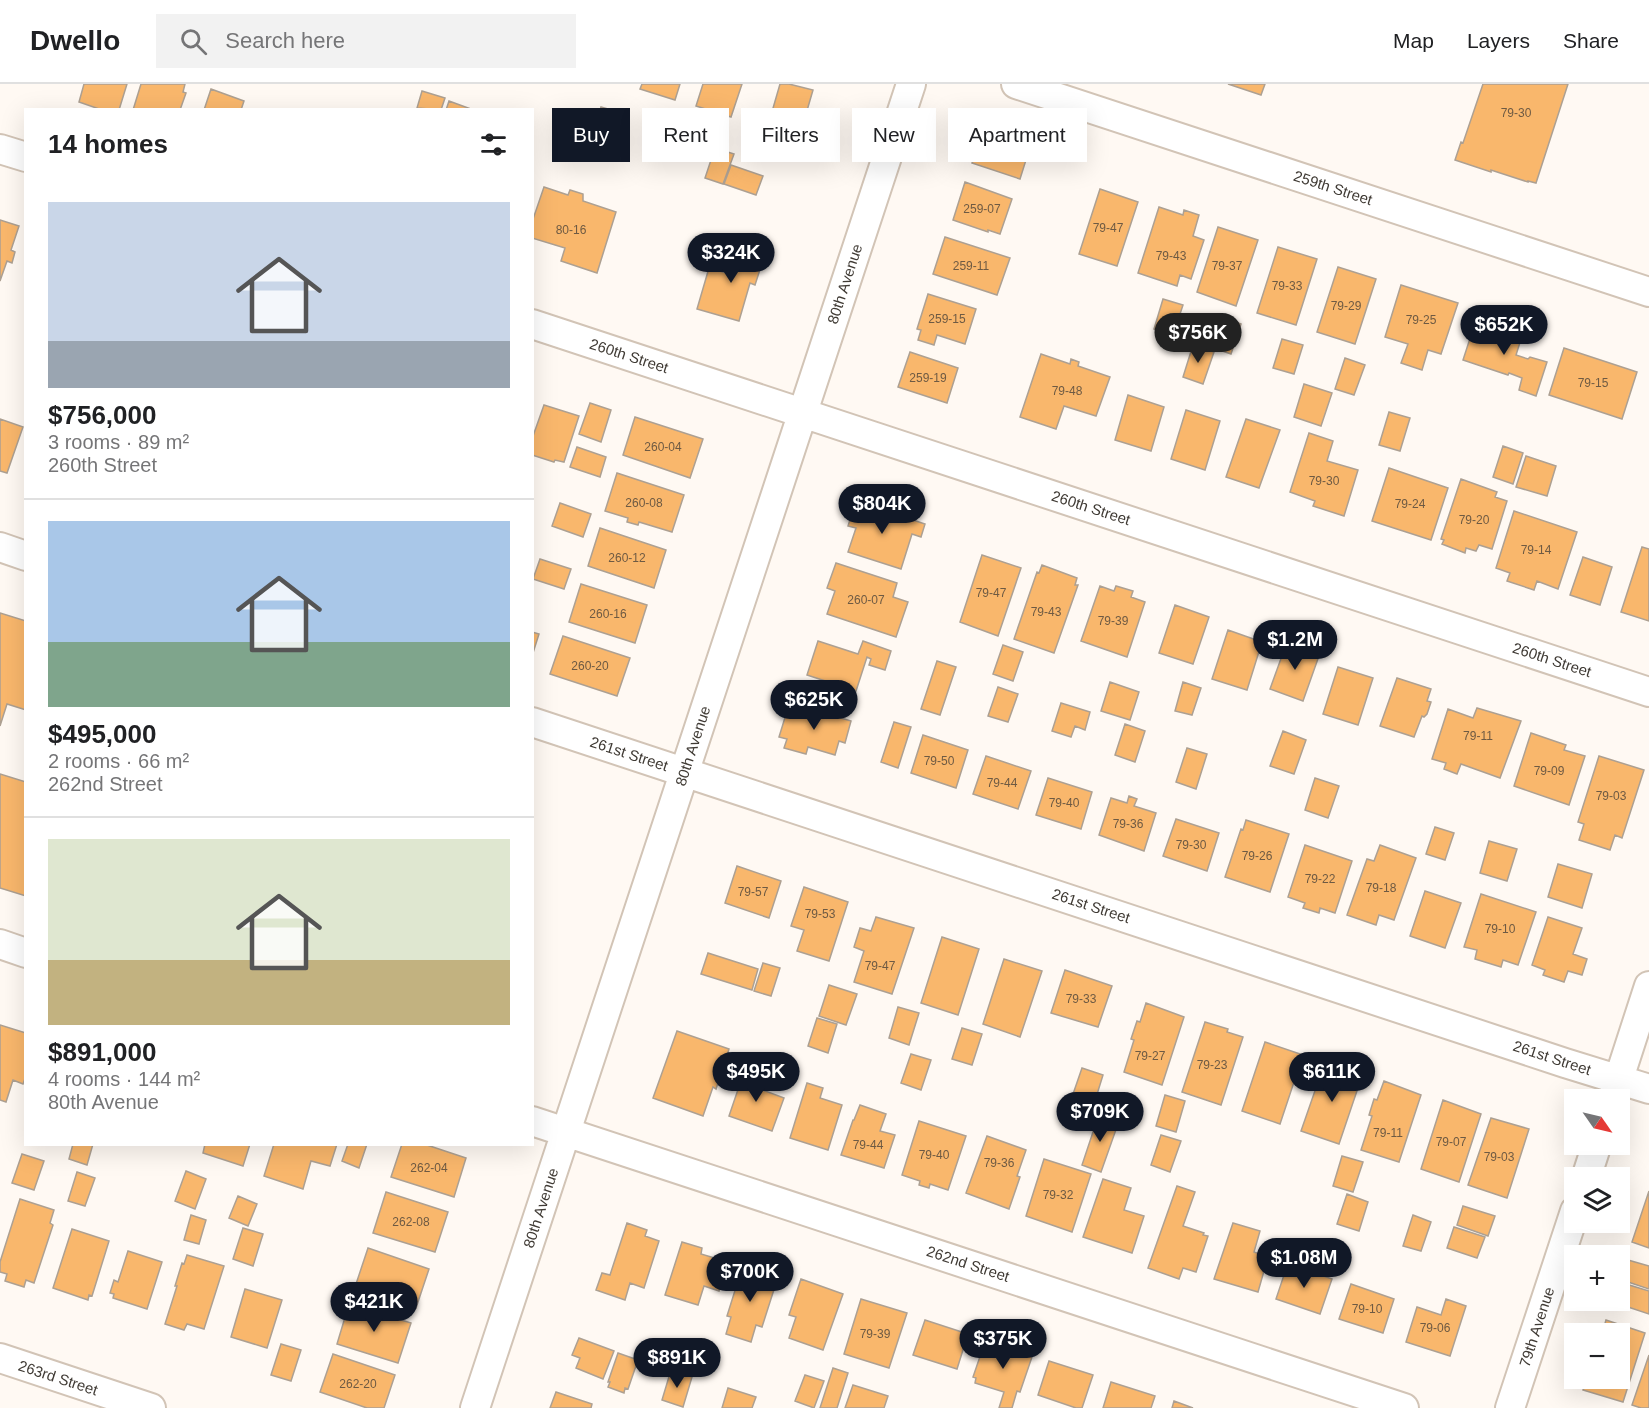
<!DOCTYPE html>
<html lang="en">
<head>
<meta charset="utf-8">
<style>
  body { margin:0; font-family:Helvetica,sans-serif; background:#f2f2f2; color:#202124; height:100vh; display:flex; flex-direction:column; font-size:22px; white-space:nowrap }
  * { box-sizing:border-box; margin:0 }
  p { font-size:20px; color:#757577 }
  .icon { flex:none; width:33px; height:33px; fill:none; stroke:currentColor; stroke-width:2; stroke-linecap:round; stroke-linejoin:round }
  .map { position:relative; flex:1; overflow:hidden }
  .side { position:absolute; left:24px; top:24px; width:510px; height:1038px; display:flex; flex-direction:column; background:#fff; border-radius:0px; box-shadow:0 6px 24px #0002 }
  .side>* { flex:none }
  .banner { position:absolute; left:552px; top:24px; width:570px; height:54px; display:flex; gap:12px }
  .needle { width:39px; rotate:124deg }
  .buttons { position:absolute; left:1564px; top:1005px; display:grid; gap:12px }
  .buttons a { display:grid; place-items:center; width:66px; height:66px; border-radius:0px; background:#fff; box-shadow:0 6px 24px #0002; font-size:30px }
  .price { position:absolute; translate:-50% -51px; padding:0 14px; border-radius:21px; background:#111827; color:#fff; font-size:20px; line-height:39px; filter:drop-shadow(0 2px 3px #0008) }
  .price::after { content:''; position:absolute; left:50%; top:36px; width:18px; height:14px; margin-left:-9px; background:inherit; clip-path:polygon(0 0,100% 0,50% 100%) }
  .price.on { background:#222; color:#fff }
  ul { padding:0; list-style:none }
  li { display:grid; align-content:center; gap:12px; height:318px; padding:0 24px }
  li+li { border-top:2px solid #e0e0e0 }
  li span { display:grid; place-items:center; height:186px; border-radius:0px; color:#555 }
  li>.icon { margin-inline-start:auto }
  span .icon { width:108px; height:108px; fill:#fffc; stroke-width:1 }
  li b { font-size:26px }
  h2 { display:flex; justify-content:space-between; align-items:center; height:72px; padding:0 24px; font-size:26px }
  .chip { padding:0 21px; border-radius:0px; background:#fff; box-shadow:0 6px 24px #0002; font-size:21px; line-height:54px }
  .chip.on { background:#111827; color:#fff }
  header { display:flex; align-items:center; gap:36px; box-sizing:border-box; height:84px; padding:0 30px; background:#fff; border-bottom:2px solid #e0e0e0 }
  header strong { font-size:28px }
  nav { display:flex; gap:33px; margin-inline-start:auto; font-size:21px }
  .search { width:420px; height:54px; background:#f2f2f2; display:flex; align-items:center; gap:15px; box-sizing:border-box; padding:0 21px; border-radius:0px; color:#757577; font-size:22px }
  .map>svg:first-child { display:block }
  .building { fill:#f9b76c; stroke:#ada092; stroke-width:1.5 }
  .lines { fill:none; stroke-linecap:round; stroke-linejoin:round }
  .street-casing { stroke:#d2c4b6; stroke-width:32 }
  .street { stroke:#fff; stroke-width:28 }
  .labels { text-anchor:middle; stroke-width:4.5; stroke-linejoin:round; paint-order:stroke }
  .number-label { font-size:12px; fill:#6e5a43 }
  .street-label { font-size:15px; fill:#403b35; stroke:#fff }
</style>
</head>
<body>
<header>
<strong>Dwello</strong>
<div class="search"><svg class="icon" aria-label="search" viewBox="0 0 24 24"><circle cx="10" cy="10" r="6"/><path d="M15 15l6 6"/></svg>Search here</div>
<nav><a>Map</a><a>Layers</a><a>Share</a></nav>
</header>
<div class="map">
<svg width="1649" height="1324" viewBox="0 0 1649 1324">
  <rect width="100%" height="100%" fill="#fff9f3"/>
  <path class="building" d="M84,0H127L119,26H102L79,18Z
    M141,0H185L183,8L186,9L180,26H133Z
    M642,0H680L675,16L640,5Z
    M703,0H742L731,33L696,22Z
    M780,0H789L813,6L799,54L767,45Z
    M1228,0H1265L1261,11Z
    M1483,0H1568L1536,99L1528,97V98L1491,86V88L1455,76L1461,58L1463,59Z
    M211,5L244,17L241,26H204Z
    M422,7L445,14L441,26L417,24Z
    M449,17L471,25V26H446Z
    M601,23L622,29L612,60L591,54Z
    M983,44L1031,60L1020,95L972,79Z
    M715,64L734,70L723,100L705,94Z
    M731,81L763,92L756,111L724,100Z
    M965,98L1012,115L1000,150L988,146V148L953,136Z
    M544,103L568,111L570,106L583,110V117L616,128L597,189L561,177L565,164L532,154V138Z
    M1100,105L1138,118L1117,182L1079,170Z
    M1159,123L1183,131L1184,126L1199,131L1193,152L1204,156L1191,195L1180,191L1177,202L1138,189Z
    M0,136L19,142L11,166L15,168L12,179L7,177L0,197Z
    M1218,143L1258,156L1236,222L1197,208Z
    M945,153L1010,174L997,211L933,190Z
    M735,161L765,170L755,201L750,199L739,237L697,225L709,184L727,189Z
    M1278,163L1317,175L1296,241L1257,229Z
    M1338,183L1376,195L1355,260L1317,248Z
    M1401,201L1458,219L1441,270L1428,266L1422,286L1401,279L1408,260L1385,253Z
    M928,210L976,225L965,260L937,251L934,261L918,256L921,246L917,245Z
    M1163,215L1183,221L1173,251L1154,245Z
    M1221,233L1241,240L1231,270L1211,263Z
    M1476,236L1522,252L1516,271L1528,275L1530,273L1547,278L1536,312L1519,306L1522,294L1509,289L1508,291L1463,276Z
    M1282,255L1303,261L1294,290L1273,284Z
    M1193,261L1214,268L1203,300L1183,293Z
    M1564,264L1637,288L1622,335L1549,311Z
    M910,268L958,284L947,319L898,303Z
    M1041,270L1070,280L1071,275L1079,278L1078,282L1110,293L1096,332L1064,322L1056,345L1020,333Z
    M1345,274L1365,281L1354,311L1335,305Z
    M1304,300L1332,309L1321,342L1294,333Z
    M1128,311L1164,323L1151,367L1115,356Z
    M590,319L611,326L601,358L579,350Z
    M544,321L579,332L564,378L555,376L554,378L532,371V355Z
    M1186,326L1220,337L1205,386L1171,375Z
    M1389,328L1410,334L1400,367L1379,361Z
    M635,333L703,355L690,394L623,371Z
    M0,335L23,343L7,389L0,387Z
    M1246,335L1280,346L1259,404L1226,393Z
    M1309,349L1333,357L1327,377L1358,386L1344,432L1313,422L1315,417L1290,408Z
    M1503,362L1523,369L1513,400L1493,393Z
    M577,363L606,373L600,393L570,383Z
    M1526,372L1556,382L1547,412L1516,403Z
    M1389,384L1448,404L1431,456L1372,437Z
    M617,389L684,411L672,448L639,438L638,441L627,438L628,434L605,427Z
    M1461,395L1497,408L1495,413L1507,417L1492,465L1479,461L1476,467L1466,464L1465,469L1442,460L1444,456L1441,455Z
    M856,417L925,440L921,453L912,450L901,485L848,468L856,444L848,442Z
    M560,419L591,430L583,453L552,442Z
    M1514,427L1577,448L1558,505L1537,497L1534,506L1507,497L1510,489L1496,484Z
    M600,444L666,466L654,504L588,482Z
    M1642,463L1649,465V537L1621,528Z
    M982,471L1021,484L998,552L960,538Z
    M1583,473L1612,483L1600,521L1570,511Z
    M540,475L571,485L564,505L533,495Z
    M836,479L897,499L893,513L908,518L896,553L827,530L835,507L827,504Z
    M1042,481L1077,494L1075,501H1078L1054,569L1014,555L1037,488L1039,489Z
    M581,500L647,521L635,559L569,538Z
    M1100,502L1114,507L1116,502L1133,507L1131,513L1145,518L1127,573L1081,557Z
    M1175,521L1209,533L1193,580L1159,569Z
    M0,529L26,537V626L7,620L0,642Z
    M1228,546L1262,558L1247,606L1212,595Z
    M532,548L539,550L532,572Z
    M563,552L630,574L617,612L550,590Z
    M818,557L858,570L863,557L891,567L885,586L869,581L871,575L867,573L856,607L807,591Z
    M1287,558L1320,569L1303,617L1270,605Z
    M1003,561L1023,568L1013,597L993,590Z
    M937,577L956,583L940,631L921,625Z
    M1338,583L1373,594L1358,641L1323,630Z
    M1397,594L1431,605L1427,617L1431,618L1427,630L1424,633L1422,632L1414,653L1380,642Z
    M1110,598L1139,608L1130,636L1101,627Z
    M1183,598L1201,604L1192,631L1175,627Z
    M998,603L1018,610L1008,638L988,632Z
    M1061,619L1090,628L1085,646L1075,642L1071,653L1052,647Z
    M798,621L851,637L845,659L839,657L835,671L808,663L806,670L784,664L787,655L779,653L787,627L795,630Z
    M1477,624L1521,637L1500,694L1461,680L1457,690L1444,685L1446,679L1432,675L1448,625L1473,634Z
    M894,638L911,643L898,684L881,678Z
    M1125,640L1145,647L1135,678L1115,671Z
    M1283,647L1306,656L1294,690L1270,682Z
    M1531,649L1566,661L1564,666L1585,672L1569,721L1514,702Z
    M923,651L968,666L956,704L911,689Z
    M1187,664L1207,670L1196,705L1176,698Z
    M986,672L1031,687L1018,725L973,710Z
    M1599,672L1644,686L1622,754L1615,751L1610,766L1579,756L1584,740L1578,738Z
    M0,690L26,698V812L0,804Z
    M1048,694L1092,708L1081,745L1036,731Z
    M1315,694L1339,702L1328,734L1305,726Z
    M1129,712L1137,715L1134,722L1156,729L1144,767L1099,751L1111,714L1127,719Z
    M1176,735L1219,749L1207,787L1163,772Z
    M1246,736L1289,750L1270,808L1225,793L1241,745L1243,746Z
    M1435,743L1454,749L1445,776L1426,770Z
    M1489,757L1517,765L1507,797L1480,789Z
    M1305,761L1352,777L1335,829L1320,824L1319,829L1303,824L1305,819L1288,813Z
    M1380,761L1416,774L1394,836L1379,831L1376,841L1347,831L1367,775L1374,777Z
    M1558,780L1592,790L1582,824L1548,813Z
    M737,782L781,797L769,834L725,819Z
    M804,803L848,818L829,877L797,867L804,846L791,842Z
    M1425,807L1461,819L1445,864L1410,852Z
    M1481,810L1536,828L1518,881L1503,876L1501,883L1475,875L1477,866L1464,863Z
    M876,833L914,844L892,910L854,898L864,867L854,863L860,844L871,847Z
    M1548,833L1582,844L1573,870L1587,875L1582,891L1568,887L1564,898L1543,891L1545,886L1532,881Z
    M942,853L979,865L958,931L921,919Z
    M708,869L758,885L752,906L701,890Z
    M1004,875L1042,887L1020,953L983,940Z
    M763,879L780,884L771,912L754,907Z
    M1065,886L1112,902L1098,943L1051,929Z
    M829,901L857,910L846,941L819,932Z
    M1146,919L1184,933L1162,1001L1124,988L1134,956L1131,955L1137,937L1140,938Z
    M898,923L919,929L909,961L889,954Z
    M817,934L837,940L828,969L808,962Z
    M1205,938L1228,945L1227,948L1243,953L1221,1021L1182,1008Z
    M0,941L26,949V992L23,1000L13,996L6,1018L0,1016Z
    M962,944L982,950L972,981L952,975Z
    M677,947L729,965L716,1005L713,1003L703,1032L653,1014Z
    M1265,958L1303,971L1280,1040L1242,1027Z
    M911,970L931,976L921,1006L901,999Z
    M1325,978L1362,992L1339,1060L1301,1047Z
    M1082,984L1103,991L1094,1020L1072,1013Z
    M745,985L764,992L760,1005L784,1014L772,1047L729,1032Z
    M1384,997L1421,1011L1399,1078L1361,1066L1372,1032L1369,1031L1374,1015L1377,1016Z
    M807,999L823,1004L820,1014L842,1021L828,1066L790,1054Z
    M1165,1011L1185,1017L1176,1048L1156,1042Z
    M1443,1016L1481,1030L1459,1098L1421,1085Z
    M860,1021L886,1030L880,1047L895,1051L884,1084L841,1071L853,1036H854Z
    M1099,1030L1119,1037L1101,1088L1082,1081Z
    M1491,1034L1529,1045L1507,1114L1468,1101Z
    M919,1037L966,1052L948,1106L930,1100L929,1104L919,1101L920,1097L902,1091Z
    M1161,1051L1181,1057L1170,1088L1151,1081Z
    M987,1052L1026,1066L1017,1092L1020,1093L1009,1125L966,1109Z
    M73,1060H93L87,1081L69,1075Z
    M205,1060H250L243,1082L203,1069Z
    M274,1060H337L330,1082L311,1077L303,1105L264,1092Z
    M348,1060H367L359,1084L342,1077Z
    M402,1060H424L466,1074L454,1113L391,1093Z
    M22,1070L44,1077L34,1106L12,1099Z
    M1342,1072L1363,1078L1353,1108L1333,1102Z
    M1044,1075L1091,1090L1072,1148L1026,1132Z
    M186,1087L206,1095L195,1125L175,1117Z
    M77,1088L95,1094L85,1122L68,1117Z
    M1103,1095L1131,1104L1124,1126L1144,1132L1132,1169L1083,1153Z
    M1177,1102L1195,1108L1183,1142L1204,1149L1203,1151L1208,1152L1196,1188L1183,1184L1179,1195L1148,1184Z
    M1649,1107V1164L1632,1158Z
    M386,1108L448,1128L435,1168L373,1149Z
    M1347,1110L1368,1118L1359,1147L1337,1140Z
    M238,1112L257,1120L248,1142L229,1134Z
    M20,1115L54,1126L50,1139L53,1141L34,1199L26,1196L24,1203L5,1197L7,1190L0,1188V1178Z
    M1463,1122L1495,1132L1488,1152L1457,1141Z
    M191,1131L206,1136L199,1160L184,1156Z
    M1413,1131L1431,1138L1421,1167L1403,1162Z
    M627,1139L647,1146L645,1152L659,1157L644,1204L630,1199L625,1216L596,1206L602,1189L610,1191Z
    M1233,1139L1260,1147L1254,1168L1268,1173L1258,1208L1214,1195Z
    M1454,1143L1485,1153L1477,1174L1447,1164Z
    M243,1144L263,1150L253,1182L233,1175Z
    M72,1145L109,1157L92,1212L89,1211L88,1216L53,1204Z
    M682,1158L702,1164L701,1170L728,1178L719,1207L704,1202L698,1221L665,1211Z
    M368,1164L429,1185L416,1224L355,1203Z
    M128,1167L162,1178L147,1225L113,1214L114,1210L110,1209L114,1196L118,1198Z
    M187,1171L224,1182L204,1245L187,1240L184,1246L165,1240L177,1202H175L182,1179L184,1180Z
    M1628,1176L1649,1182V1205L1622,1196Z
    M1288,1179L1332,1195L1320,1230L1276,1215Z
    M743,1181L778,1193L762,1243L756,1241L751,1258L726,1250L731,1233L727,1232Z
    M801,1195L843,1210L823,1266L789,1254L796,1233L789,1231Z
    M1351,1200L1394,1215L1383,1249L1339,1235Z
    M1626,1200L1649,1207V1230L1619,1220Z
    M245,1205L282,1216L267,1264L231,1253Z
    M861,1215L907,1229L889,1284L844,1270Z
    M1446,1215L1466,1222L1450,1272L1406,1258L1417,1223L1441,1231Z
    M349,1220L411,1239L398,1279L337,1260Z
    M925,1236L968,1250L957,1285L913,1271Z
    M1606,1236L1645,1249L1623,1318L1583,1306L1587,1294H1620V1250H1602Z
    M579,1254L614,1267L603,1295L576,1284L580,1274L572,1271Z
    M986,1255L1033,1270L1020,1308L1017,1307L1012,1324H999L1004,1308L975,1299L976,1294L973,1293Z
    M281,1260L301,1266L291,1297L271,1291Z
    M618,1269L638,1276L628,1305L625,1304L624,1309L608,1303L610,1298H608Z
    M333,1270L395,1291L384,1324H367L320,1308Z
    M1649,1271V1324H1641L1632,1321Z
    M1049,1277L1093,1291L1082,1324H1076L1038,1311Z
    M833,1284L848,1289L837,1324H820Z
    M671,1286L692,1293L683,1323L662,1316Z
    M805,1291L824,1297L814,1324L795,1317Z
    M1111,1298L1155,1312L1151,1324H1103Z
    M853,1301L888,1312L884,1324H845Z
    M728,1304L756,1313L752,1324H722Z
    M556,1308L592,1320L591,1324H550Z
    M1174,1317L1193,1324H1172Z"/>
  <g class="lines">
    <g class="street-casing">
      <path id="street" d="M1016,0L1649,208
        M0,65L26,73
        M532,240L1649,608
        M0,463L26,472
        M532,638L1565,979L1649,1005
        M0,860L26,869
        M1612,1016L1649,902
        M532,1037L1404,1324
        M1586,1094L1597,1060
        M0,1274L151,1324
        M475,1324L911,0
        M1510,1324L1575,1127"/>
    </g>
    <use href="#street" class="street"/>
  </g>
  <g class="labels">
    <g class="number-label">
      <text x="1516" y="33">79-30</text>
      <text x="982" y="129">259-07</text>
      <text x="1108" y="148">79-47</text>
      <text x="571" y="150">80-16</text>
      <text x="1171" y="176">79-43</text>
      <text x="971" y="186">259-11</text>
      <text x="1227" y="186">79-37</text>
      <text x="1287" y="206">79-33</text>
      <text x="1346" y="226">79-29</text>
      <text x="947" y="239">259-15</text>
      <text x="1421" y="240">79-25</text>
      <text x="928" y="298">259-19</text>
      <text x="1593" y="303">79-15</text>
      <text x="1067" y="311">79-48</text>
      <text x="663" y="367">260-04</text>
      <text x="1324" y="401">79-30</text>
      <text x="644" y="423">260-08</text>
      <text x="1410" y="424">79-24</text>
      <text x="1474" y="440">79-20</text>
      <text x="1536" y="470">79-14</text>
      <text x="627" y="478">260-12</text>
      <text x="991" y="513">79-47</text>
      <text x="866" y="520">260-07</text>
      <text x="1046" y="532">79-43</text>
      <text x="608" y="534">260-16</text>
      <text x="1113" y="541">79-39</text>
      <text x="590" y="586">260-20</text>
      <text x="1478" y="656">79-11</text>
      <text x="939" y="681">79-50</text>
      <text x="1549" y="691">79-09</text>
      <text x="1002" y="703">79-44</text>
      <text x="1611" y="716">79-03</text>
      <text x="1064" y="723">79-40</text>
      <text x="1128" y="744">79-36</text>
      <text x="1191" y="765">79-30</text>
      <text x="1257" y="776">79-26</text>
      <text x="1320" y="799">79-22</text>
      <text x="1381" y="808">79-18</text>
      <text x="753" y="812">79-57</text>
      <text x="820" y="834">79-53</text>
      <text x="1500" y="849">79-10</text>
      <text x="880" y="886">79-47</text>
      <text x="1081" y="919">79-33</text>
      <text x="1150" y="976">79-27</text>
      <text x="1212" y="985">79-23</text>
      <text x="1388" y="1053">79-11</text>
      <text x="1451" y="1062">79-07</text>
      <text x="868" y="1065">79-44</text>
      <text x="934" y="1075">79-40</text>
      <text x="1499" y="1077">79-03</text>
      <text x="999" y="1083">79-36</text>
      <text x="429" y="1088">262-04</text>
      <text x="1058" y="1115">79-32</text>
      <text x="411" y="1142">262-08</text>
      <text x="1367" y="1229">79-10</text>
      <text x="1435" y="1248">79-06</text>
      <text x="875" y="1254">79-39</text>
      <text x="358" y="1304">262-20</text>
    </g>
    <g class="street-label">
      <text transform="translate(1333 104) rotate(18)" y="5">259th Street</text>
      <text transform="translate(845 200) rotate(-72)" y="5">80th Avenue</text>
      <text transform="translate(629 272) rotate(18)" y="5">260th Street</text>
      <text transform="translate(1091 424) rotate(18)" y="5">260th Street</text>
      <text transform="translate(1552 576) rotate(18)" y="5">260th Street</text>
      <text transform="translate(693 662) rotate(-72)" y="5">80th Avenue</text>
      <text transform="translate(629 670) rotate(18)" y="5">261st Street</text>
      <text transform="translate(1091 822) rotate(18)" y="5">261st Street</text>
      <text transform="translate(1552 974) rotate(18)" y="5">261st Street</text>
      <text transform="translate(541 1124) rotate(-72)" y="5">80th Avenue</text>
      <text transform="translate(968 1180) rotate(18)" y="5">262nd Street</text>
      <text transform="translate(1537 1243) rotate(-72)" y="5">79th Avenue</text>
      <text transform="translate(58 1294) rotate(18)" y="5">263rd Street</text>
    </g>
  </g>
</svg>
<div class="buttons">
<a><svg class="needle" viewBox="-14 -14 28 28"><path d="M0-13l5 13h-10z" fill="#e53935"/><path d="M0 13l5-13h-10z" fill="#757577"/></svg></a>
<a><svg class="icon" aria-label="layers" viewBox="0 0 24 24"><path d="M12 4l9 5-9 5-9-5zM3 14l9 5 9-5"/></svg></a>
<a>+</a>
<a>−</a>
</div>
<b class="price" style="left:731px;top:200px">$324K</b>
<b class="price" style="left:1504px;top:272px">$652K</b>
<b class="price on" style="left:1198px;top:280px">$756K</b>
<b class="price" style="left:882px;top:451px">$804K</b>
<b class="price" style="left:1295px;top:587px">$1.2M</b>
<b class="price" style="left:814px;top:647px">$625K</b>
<b class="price" style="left:756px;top:1019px">$495K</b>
<b class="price" style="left:1332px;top:1019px">$611K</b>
<b class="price" style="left:1100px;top:1059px">$709K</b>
<b class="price" style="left:1304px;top:1205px">$1.08M</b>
<b class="price" style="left:750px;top:1219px">$700K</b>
<b class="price" style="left:374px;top:1249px">$421K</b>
<b class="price" style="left:1003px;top:1286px">$375K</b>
<b class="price" style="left:677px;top:1305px">$891K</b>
<div class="banner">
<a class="chip on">Buy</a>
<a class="chip">Rent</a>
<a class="chip">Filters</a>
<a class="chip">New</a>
<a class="chip">Apartment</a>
</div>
<section class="side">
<h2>14 homes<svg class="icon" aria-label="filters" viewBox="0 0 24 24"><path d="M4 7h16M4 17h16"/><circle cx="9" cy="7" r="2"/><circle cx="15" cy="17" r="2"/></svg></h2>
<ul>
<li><span style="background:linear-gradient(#c9d6e8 75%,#9aa5b1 0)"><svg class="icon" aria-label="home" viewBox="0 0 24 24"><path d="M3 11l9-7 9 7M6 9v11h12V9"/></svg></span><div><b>$756,000</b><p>3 rooms · 89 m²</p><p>260th Street</p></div></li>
<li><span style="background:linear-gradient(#a9c7e8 65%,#7fa58c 0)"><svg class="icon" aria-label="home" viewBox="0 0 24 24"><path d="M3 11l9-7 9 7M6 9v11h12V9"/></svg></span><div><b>$495,000</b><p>2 rooms · 66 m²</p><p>262nd Street</p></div></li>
<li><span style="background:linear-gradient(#dfe7d0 65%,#c2b280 0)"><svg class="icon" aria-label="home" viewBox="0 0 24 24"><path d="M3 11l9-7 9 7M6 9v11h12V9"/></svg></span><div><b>$891,000</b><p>4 rooms · 144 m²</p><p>80th Avenue</p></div></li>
</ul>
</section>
</div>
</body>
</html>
